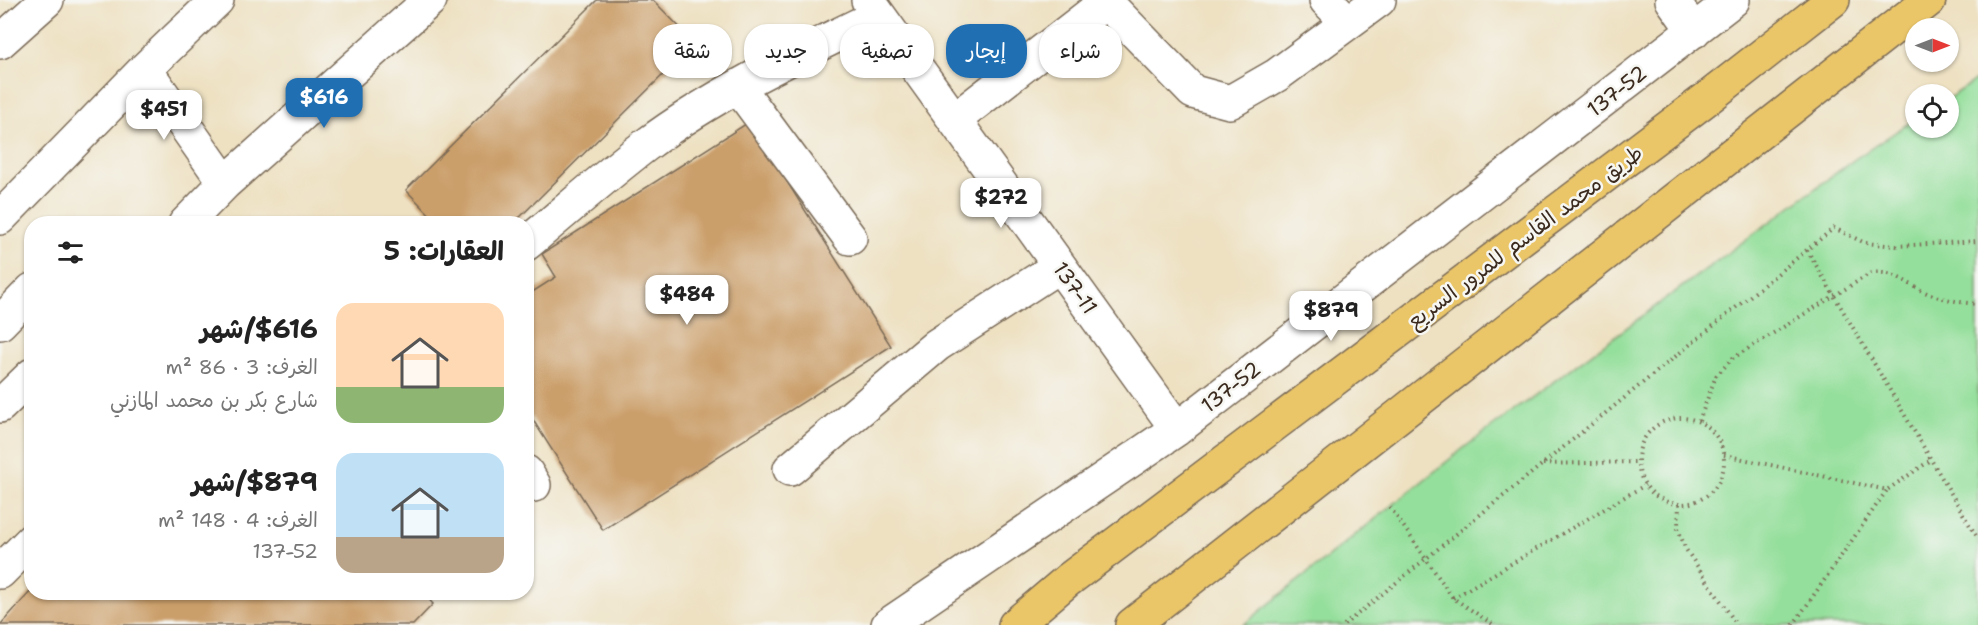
<!DOCTYPE html>
<html lang="ar">
<head>
<meta charset="utf-8">
<style>
  body { margin:0; font-family:"Shantell Sans","Playpen Sans Arabic",sans-serif; background:#f2f2f2; color:#222; direction:rtl; height:100vh; display:flex; flex-direction:column; font-size:22px; white-space:nowrap }
  * { box-sizing:border-box; margin:0 }
  p { font-size:20px; color:#767676 }
  .icon { flex:none; width:33px; height:33px; fill:none; stroke:currentColor; stroke-width:2; stroke-linecap:round; stroke-linejoin:round }
  .map { position:relative; flex:1; overflow:hidden; direction:ltr }
  .drawer { position:absolute; left:24px; top:216px; width:510px; height:384px; display:flex; flex-direction:column; background:#fff; border-radius:24px; box-shadow:0 2px 4px #0004; direction:rtl }
  .drawer>* { flex:none }
  .banner { position:absolute; left:552px; top:24px; width:570px; height:54px; direction:rtl; display:flex; gap:12px }
  .needle { width:39px; rotate:90deg }
  .fabs { position:absolute; left:1905px; top:18px; display:grid; gap:12px }
  .fabs a { display:grid; place-items:center; width:54px; height:54px; border-radius:50%; background:#fff; box-shadow:0 2px 4px #0004; font-size:30px }
  .price { position:absolute; translate:-50% -51px; padding:0 14px; border-radius:12px; background:#fff; color:#222; font-size:20px; line-height:39px; filter:drop-shadow(0 2px 3px #0008) }
  .price::after { content:''; position:absolute; left:50%; top:36px; width:18px; height:14px; margin-left:-9px; background:inherit; clip-path:polygon(0 0,100% 0,50% 100%) }
  .price.on { background:#1f6fb2; color:#fff }
  ul { padding:0; list-style:none }
  li { display:flex; align-items:center; gap:18px; height:150px; padding:0 30px }
  li span { display:grid; place-items:center; flex:none; width:168px; height:120px; border-radius:18px; color:#555 }
  li>.icon { margin-inline-start:auto }
  span .icon { width:72px; height:72px; fill:#fffc; stroke-width:1 }
  li b { font-size:26px }
  h2 { display:flex; justify-content:space-between; align-items:center; height:72px; padding:0 30px; font-size:26px }
  .pill { padding:0 21px; border-radius:24px; background:#fff; box-shadow:0 2px 4px #0004; font-size:21px; line-height:54px }
  .pill.on { background:#1f6fb2; color:#fff }
  .map>svg:first-child { display:block }
  .green { fill:#94df9b; stroke:#68845c; stroke-width:1.5 }
  .building { fill:#cb9f6a }
  .lines { fill:none; stroke-linecap:round; stroke-linejoin:round }
  .minor-casing { stroke:#7a6a57; stroke-width:36 }
  .highway-casing { stroke:#7a6a57; stroke-width:36 }
  .path { stroke:#7a6a57; stroke-width:4; stroke-dasharray:1.5 4.5; stroke-linecap:butt }
  .minor { stroke:#fff; stroke-width:33 }
  .highway { stroke:#ebc669; stroke-width:33 }
  .labels { text-anchor:middle; stroke-width:5; stroke-linejoin:round; paint-order:stroke }
  .street-label { font-size:21px; fill:#3b2a1e; stroke:#f6f6f2 }
</style>
</head>
<body>
<div class="map">
<svg width="1978" height="625" viewBox="0 0 1978 625">
  <rect width="100%" height="100%" fill="#f6f6f2"/>
  <filter id="ink" filterUnits="userSpaceOnUse"><feTurbulence type="fractalNoise" baseFrequency=".0167" numOctaves="2"/><feDisplacementMap in="SourceGraphic" scale="12" xChannelSelector="R" yChannelSelector="G"/><feConvolveMatrix kernelMatrix="1 2 1 2 8 2 1 2 1" color-interpolation-filters="sRGB"/></filter>
  <filter id="wash" filterUnits="userSpaceOnUse"><feTurbulence type="fractalNoise" baseFrequency=".008" numOctaves="4" result="noise"/><feDisplacementMap in="SourceGraphic" scale="24" xChannelSelector="R" yChannelSelector="G"/><feGaussianBlur stdDeviation="1.35" result="paint"/><feColorMatrix in="noise" values="0 0 0 0 0 0 0 0 0 0 0 0 0 0 0 0 0 1.4 0 .05"/><feComposite in="paint" operator="in"/></filter>
  <g filter="url(#wash)">
    <rect width="100%" height="100%" fill="#eee1c2"/>
    <path class="green" d="M1978,79V625H1243L1465,447L1855,159L1915,119L1916,128H1948L1949,98Z"/>
    <g id="blocks">
      <path class="building" d="M597,0H653L695,43L513,224H439L406,190Z
        M749,122L891,346L603,530L526,409V296L556,277L542,254Z
        M32,590V592H422L433,604L413,625H0Z"/>
    </g>
  </g>
  <g filter="url(#ink)">
    <use href="#blocks" fill-opacity="0" stroke="#7a6a57" stroke-width="1.5"/>
    <g class="lines">
      <g class="minor-casing">
        <path id="minor" d="M868,0L1177,429
          M1104,0L1193,92L1230,102L1277,75L1379,0
          M1326,0L1348,22
          M1672,0L1694,31
          M0,42L47,0
          M145,69L225,183
          M739,88L850,238
          M954,120L1106,2
          M0,218L145,69L217,0
          M185,224L225,183L430,0
          M526,244C566,211 605,176 646,145C717,92 799,54 877,16
          M0,323L32,290
          M0,406L32,375
          M790,469L937,345L1059,266
          M526,472L534,485
          M0,572L32,540
          M888,625L1177,429L1733,0"/>
      </g>
      <g class="highway-casing">
        <path id="highway" d="M1015,625L1068,580L1709,97L1833,0
          M1132,625L1929,0"/>
      </g>
      <path class="path" d="M1807,250L1978,539
        M1638 461a43 43 0 1 1 86 0a43 43 0 1 1-86 0Z
        M1699,421L1716,376L1733,358L1871,273C1895,270 1906,284 1927,293C1943,299 1961,303 1978,304
        M1724,455L1887,490L1931,460
        M1543,464L1637,462
        M1679,504L1678,528L1685,548L1737,625
        M1390,507L1453,598L1494,625
        M1453,598L1645,485
        M1344,625L1834,228L1865,243L1896,246L1978,241
        M1793,625L1887,490"/>
      <use href="#minor" class="minor"/>
      <use href="#highway" class="highway"/>
    </g>
  </g>
  <g class="labels">
    <g class="street-label">
      <text transform="translate(1617 91) rotate(-38)" y="7">137-52</text>
      <text transform="translate(1525 237) rotate(-37)" y="7">طريق محمد القاسم للمرور السريع</text>
      <text transform="translate(1075 288) rotate(54)" y="7">137-11</text>
      <text transform="translate(1231 387) rotate(-38)" y="7">137-52</text>
    </g>
  </g>
</svg>
<div class="fabs">
<a><svg class="needle" viewBox="-14 -14 28 28"><path d="M0-13l5 13h-10z" fill="#e53935"/><path d="M0 13l5-13h-10z" fill="#767676"/></svg></a>
<a><svg class="icon" aria-label="locate" viewBox="0 0 24 24"><circle cx="12" cy="12" r="6"/><path d="M12 2v4M12 18v4M2 12h4M18 12h4"/></svg></a>
</div>
<b class="price on" style="left:324px;top:129px">$616</b>
<b class="price" style="left:164px;top:141px">$451</b>
<b class="price" style="left:1001px;top:229px">$272</b>
<b class="price" style="left:687px;top:326px">$484</b>
<b class="price" style="left:1331px;top:342px">$879</b>
<div class="banner">
<a class="pill">شراء</a>
<a class="pill on">إيجار</a>
<a class="pill">تصفية</a>
<a class="pill">جديد</a>
<a class="pill">شقة</a>
</div>
<section class="drawer">
<h2>العقارات: 5<svg class="icon" aria-label="filters" viewBox="0 0 24 24"><path d="M4 7h16M4 17h16"/><circle cx="9" cy="7" r="2"/><circle cx="15" cy="17" r="2"/></svg></h2>
<ul>
<li><span style="background:linear-gradient(#ffd9b3 70%,#8fb573 0)"><svg class="icon" aria-label="home" viewBox="0 0 24 24"><path d="M3 11l9-7 9 7M6 9v11h12V9"/></svg></span><div><b>$616/شهر</b><p>الغرف: 3 · 86 m²</p><p>شارع بكر بن محمد المازني</p></div></li>
<li><span style="background:linear-gradient(#bfe0f5 70%,#b9a48a 0)"><svg class="icon" aria-label="home" viewBox="0 0 24 24"><path d="M3 11l9-7 9 7M6 9v11h12V9"/></svg></span><div><b>$879/شهر</b><p>الغرف: 4 · 148 m²</p><p>137-52</p></div></li>
</ul>
</section>
</div>
</body>
</html>
